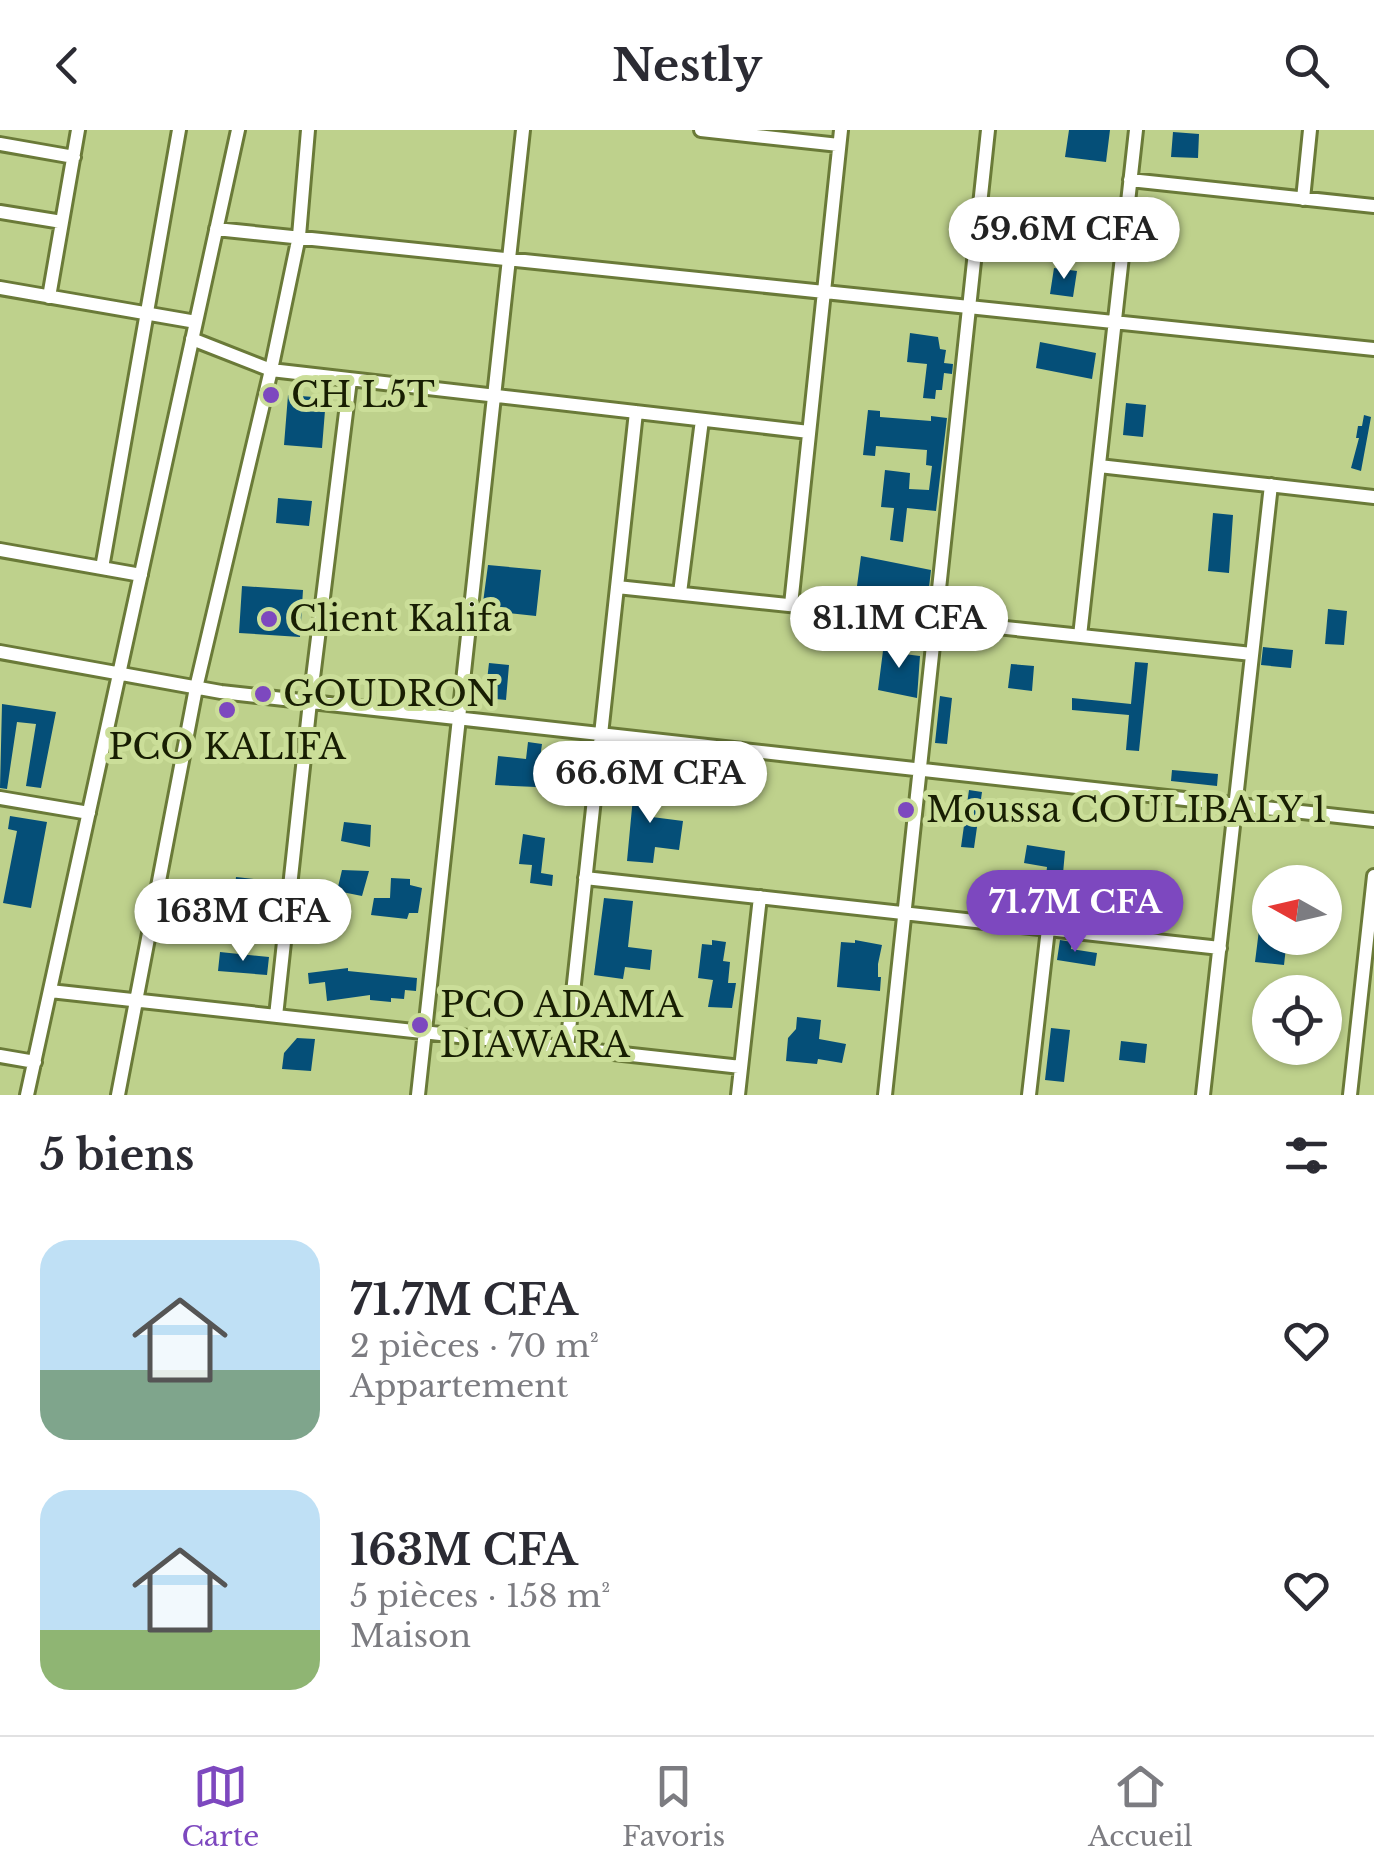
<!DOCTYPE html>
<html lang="fr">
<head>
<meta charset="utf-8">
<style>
  body { margin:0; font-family:"Libre Baskerville",serif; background:#f2f2f3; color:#2b2b33; height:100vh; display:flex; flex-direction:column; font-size:38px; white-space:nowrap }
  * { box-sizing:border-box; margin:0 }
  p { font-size:32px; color:#7c7c81 }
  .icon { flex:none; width:55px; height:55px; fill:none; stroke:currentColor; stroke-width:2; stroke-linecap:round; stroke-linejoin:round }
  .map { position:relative; height:965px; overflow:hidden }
  .side { display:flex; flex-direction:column; background:#fff; flex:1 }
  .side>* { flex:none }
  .needle { width:65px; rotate:278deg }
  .buttons { position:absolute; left:1252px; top:735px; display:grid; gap:20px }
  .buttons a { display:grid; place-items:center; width:90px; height:90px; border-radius:50%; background:#fff; box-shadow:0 2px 8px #0004; font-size:50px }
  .price { position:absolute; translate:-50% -85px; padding:0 22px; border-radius:35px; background:#fff; color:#222; font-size:32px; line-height:65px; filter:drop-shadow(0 2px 5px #0008) }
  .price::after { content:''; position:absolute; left:50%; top:60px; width:30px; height:22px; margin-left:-15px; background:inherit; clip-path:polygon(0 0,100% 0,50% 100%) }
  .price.current { background:#7d48bf; color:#fff }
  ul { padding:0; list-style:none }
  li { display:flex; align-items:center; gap:30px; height:250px; padding:0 40px }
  li span { display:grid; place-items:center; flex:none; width:280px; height:200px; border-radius:30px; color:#555 }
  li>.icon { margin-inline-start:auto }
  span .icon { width:120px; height:120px; fill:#fffc; stroke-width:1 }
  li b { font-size:42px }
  h2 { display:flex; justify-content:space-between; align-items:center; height:120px; padding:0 40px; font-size:42px }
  header { display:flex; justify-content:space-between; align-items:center; height:130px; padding:0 40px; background:#fff; font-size:45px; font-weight:700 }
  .tabs { display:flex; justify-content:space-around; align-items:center; height:140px; border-top:2px solid #e1e1e2; background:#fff; font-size:28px; color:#7c7c81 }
  .tabs a { display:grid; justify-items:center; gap:5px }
  .tabs .current { color:#7d48bf }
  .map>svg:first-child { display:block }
  .building { fill:#054f78 }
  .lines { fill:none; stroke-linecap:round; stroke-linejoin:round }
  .minor-casing { stroke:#6a7a38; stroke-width:18 }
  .minor { stroke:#fff; stroke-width:12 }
  .poi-dot { fill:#7d48bf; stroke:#cbde99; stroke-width:4 }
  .labels { text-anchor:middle; stroke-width:10; stroke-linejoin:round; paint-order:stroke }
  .poi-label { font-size:35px; fill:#181e03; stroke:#cbde99; text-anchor:start }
</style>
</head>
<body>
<header><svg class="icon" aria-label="back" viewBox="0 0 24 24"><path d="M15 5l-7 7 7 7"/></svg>Nestly<svg class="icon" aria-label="search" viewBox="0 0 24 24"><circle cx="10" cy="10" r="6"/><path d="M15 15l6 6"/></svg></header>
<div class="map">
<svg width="1374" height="965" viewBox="0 0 1374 965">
  <rect width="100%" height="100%" fill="#bed18c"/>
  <path class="building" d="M1069,0H1110L1106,32L1065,27Z
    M1173,2L1199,4L1198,28L1171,27Z
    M1054,138L1077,141L1073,167L1050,164Z
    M910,203L938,207L940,219L946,220L944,233L953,234L952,244L944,243L942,260H936L935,269L923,268L927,234L907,232Z
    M1040,212L1096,223L1092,249L1036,238Z
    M288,265L326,268L322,318L284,315Z
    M1126,273L1146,275L1143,307L1123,305Z
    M868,280L880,281V287L931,291V286L947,288L936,381L907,378L903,412L890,410L894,378L881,377L885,340L910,343L909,359L929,360L932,336L926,335L927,320L876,316L875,326L863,325Z
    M1364,285L1371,287L1361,341L1351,338L1359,308H1356L1358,296H1362Z
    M278,368L312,371L309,396L276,393Z
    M1213,383L1233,385L1229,443L1208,441Z
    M861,426L931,440L927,475L909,472L910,463L889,472L874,456L872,473L855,471Z
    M488,435L541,440L536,486L482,480Z
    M242,456L303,460L300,507L239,503Z
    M1328,479L1347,481L1344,515L1325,514Z
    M884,513L905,515L904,524L920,526L917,568L878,560Z
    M1263,517L1293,520L1291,538L1261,535Z
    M1135,532L1148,533L1139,621L1126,620L1129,585L1072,580V568L1131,574Z
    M489,533L509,535L506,570L485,568Z
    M1011,534L1034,536L1032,561L1008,558Z
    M940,566L952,568L947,614L935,613Z
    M2,574L56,582L41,658L26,656L36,594L17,592L7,659L0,658Z
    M528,612L542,614L536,657L495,655L498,626L526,629Z
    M1172,640L1218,644L1217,656L1171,651Z
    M575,643L586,645L583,667L553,663L556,646L574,650Z
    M635,646L654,648L652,687L683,691L679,720L655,717L653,733L627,731Z
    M969,660L982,662L974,718L961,717Z
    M10,686L47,692L31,778L3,773L17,701L8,699Z
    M344,692L371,695L370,717L341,711Z
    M523,704L545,708L541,743L553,745L552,756L530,753L532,735L519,734Z
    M1027,715L1065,721L1061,766L1044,765L1047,737L1024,733Z
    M342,740L369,741L362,766L337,761Z
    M236,747L264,750L262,771L234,765Z
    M391,748L410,749V755L422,758L418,783H409L407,789L371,785L374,768H390Z
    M604,768L633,771L628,817L652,820L650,840L625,837L623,849L594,845Z
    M1259,800L1270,802V808H1287L1284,835L1255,832Z
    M712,810L726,812L723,831L730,832L728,853H736L732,878L708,877L713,850L698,848L702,814L712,815Z
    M855,810L882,815L878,834V847H881L880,861L837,857L841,812L855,813Z
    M1060,810L1072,812L1071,819L1097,823L1095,836L1057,830Z
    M220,822L269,827L267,845L218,841Z
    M348,838V841L417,848L416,861L405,860L404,869L391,868V872L370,870V865L327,871L325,852L309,854L308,843Z
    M797,887L821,890L819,909L846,914L842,933L818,929L817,934L786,931L788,908L796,899Z
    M1051,898L1070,900L1064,952L1045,950Z
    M297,908L315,909L311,941L282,939L284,923Z
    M1121,911L1147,914L1145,933L1119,930Z"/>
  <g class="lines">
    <g class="minor-casing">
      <path id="minor" d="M701,0L839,15
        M0,14L74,27
        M1130,50L1374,76
        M1303,69L1310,0
        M0,82L62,92
        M216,99L1374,219
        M0,158L196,192
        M49,167L78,0
        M192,209L271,240L809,302
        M1099,336L1374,367
        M0,420L141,445
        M102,438L179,0
        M617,457L1252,524
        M680,463L702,290
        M791,475L841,0
        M1080,506L1136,0
        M0,522L221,562L1374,690
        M0,668L89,683
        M585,748L1220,818
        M50,861L741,937
        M276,886L310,572L350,250
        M567,918L636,282
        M0,926L35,932
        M27,965L238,0
        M118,965L196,558L271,240L299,106L308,0
        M418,965L523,0
        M738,965L760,767
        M885,965L988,0
        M1029,965L1048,799
        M1203,965L1271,355
        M1350,965L1374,746"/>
    </g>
    <use href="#minor" class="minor"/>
  </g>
  <g class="poi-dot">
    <circle cx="271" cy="265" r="10"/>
    <circle cx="269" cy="489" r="10"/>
    <circle cx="263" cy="564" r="10"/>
    <circle cx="227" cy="580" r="10"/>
    <circle cx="906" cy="680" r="10"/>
    <circle cx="420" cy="895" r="10"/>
  </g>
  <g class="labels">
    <g class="poi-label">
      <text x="291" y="277">CH L5T</text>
      <text x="289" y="501">Client Kalifa</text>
      <text x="283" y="576">GOUDRON</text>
      <text x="227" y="629" text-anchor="middle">PCO KALIFA</text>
      <text x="926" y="692">Moussa COULIBALY 1</text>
      <text x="440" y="887">PCO ADAMA<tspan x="440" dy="40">DIAWARA</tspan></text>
    </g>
  </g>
</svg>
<div class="buttons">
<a><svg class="needle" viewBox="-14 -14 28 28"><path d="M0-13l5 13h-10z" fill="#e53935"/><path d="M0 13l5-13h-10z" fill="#7c7c81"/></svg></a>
<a><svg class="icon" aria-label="locate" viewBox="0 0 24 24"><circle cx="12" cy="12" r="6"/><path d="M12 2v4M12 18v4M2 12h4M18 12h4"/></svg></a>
</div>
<b class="price" style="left:1064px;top:152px">59.6M CFA</b>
<b class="price" style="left:899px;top:541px">81.1M CFA</b>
<b class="price" style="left:650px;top:696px">66.6M CFA</b>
<b class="price current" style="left:1075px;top:825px">71.7M CFA</b>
<b class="price" style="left:243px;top:834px">163M CFA</b>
</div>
<section class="side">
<h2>5 biens<svg class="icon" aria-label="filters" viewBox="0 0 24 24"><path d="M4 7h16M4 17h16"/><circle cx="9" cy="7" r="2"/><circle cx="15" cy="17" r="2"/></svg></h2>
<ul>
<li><span style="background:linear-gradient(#bfe0f5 65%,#7fa58c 0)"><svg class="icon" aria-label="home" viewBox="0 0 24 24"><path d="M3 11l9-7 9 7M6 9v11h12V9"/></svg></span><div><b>71.7M CFA</b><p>2 pièces · 70 m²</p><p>Appartement</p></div><svg class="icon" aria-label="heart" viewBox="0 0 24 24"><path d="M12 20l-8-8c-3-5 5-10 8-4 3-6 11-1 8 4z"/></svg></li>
<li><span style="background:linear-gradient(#bfe0f5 70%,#8fb573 0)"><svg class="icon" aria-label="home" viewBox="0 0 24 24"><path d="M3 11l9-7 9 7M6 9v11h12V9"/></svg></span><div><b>163M CFA</b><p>5 pièces · 158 m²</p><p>Maison</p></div><svg class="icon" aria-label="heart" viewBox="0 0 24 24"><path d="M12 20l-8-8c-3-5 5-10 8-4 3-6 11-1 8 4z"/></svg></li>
</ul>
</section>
<nav class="tabs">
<a class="current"><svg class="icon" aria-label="map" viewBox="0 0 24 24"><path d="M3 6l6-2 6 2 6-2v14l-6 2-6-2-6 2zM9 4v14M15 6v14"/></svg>Carte</a>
<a><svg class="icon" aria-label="saved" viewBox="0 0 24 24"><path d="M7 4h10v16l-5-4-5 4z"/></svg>Favoris</a>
<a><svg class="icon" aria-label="home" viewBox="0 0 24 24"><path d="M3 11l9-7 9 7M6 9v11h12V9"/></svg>Accueil</a>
</nav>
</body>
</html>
